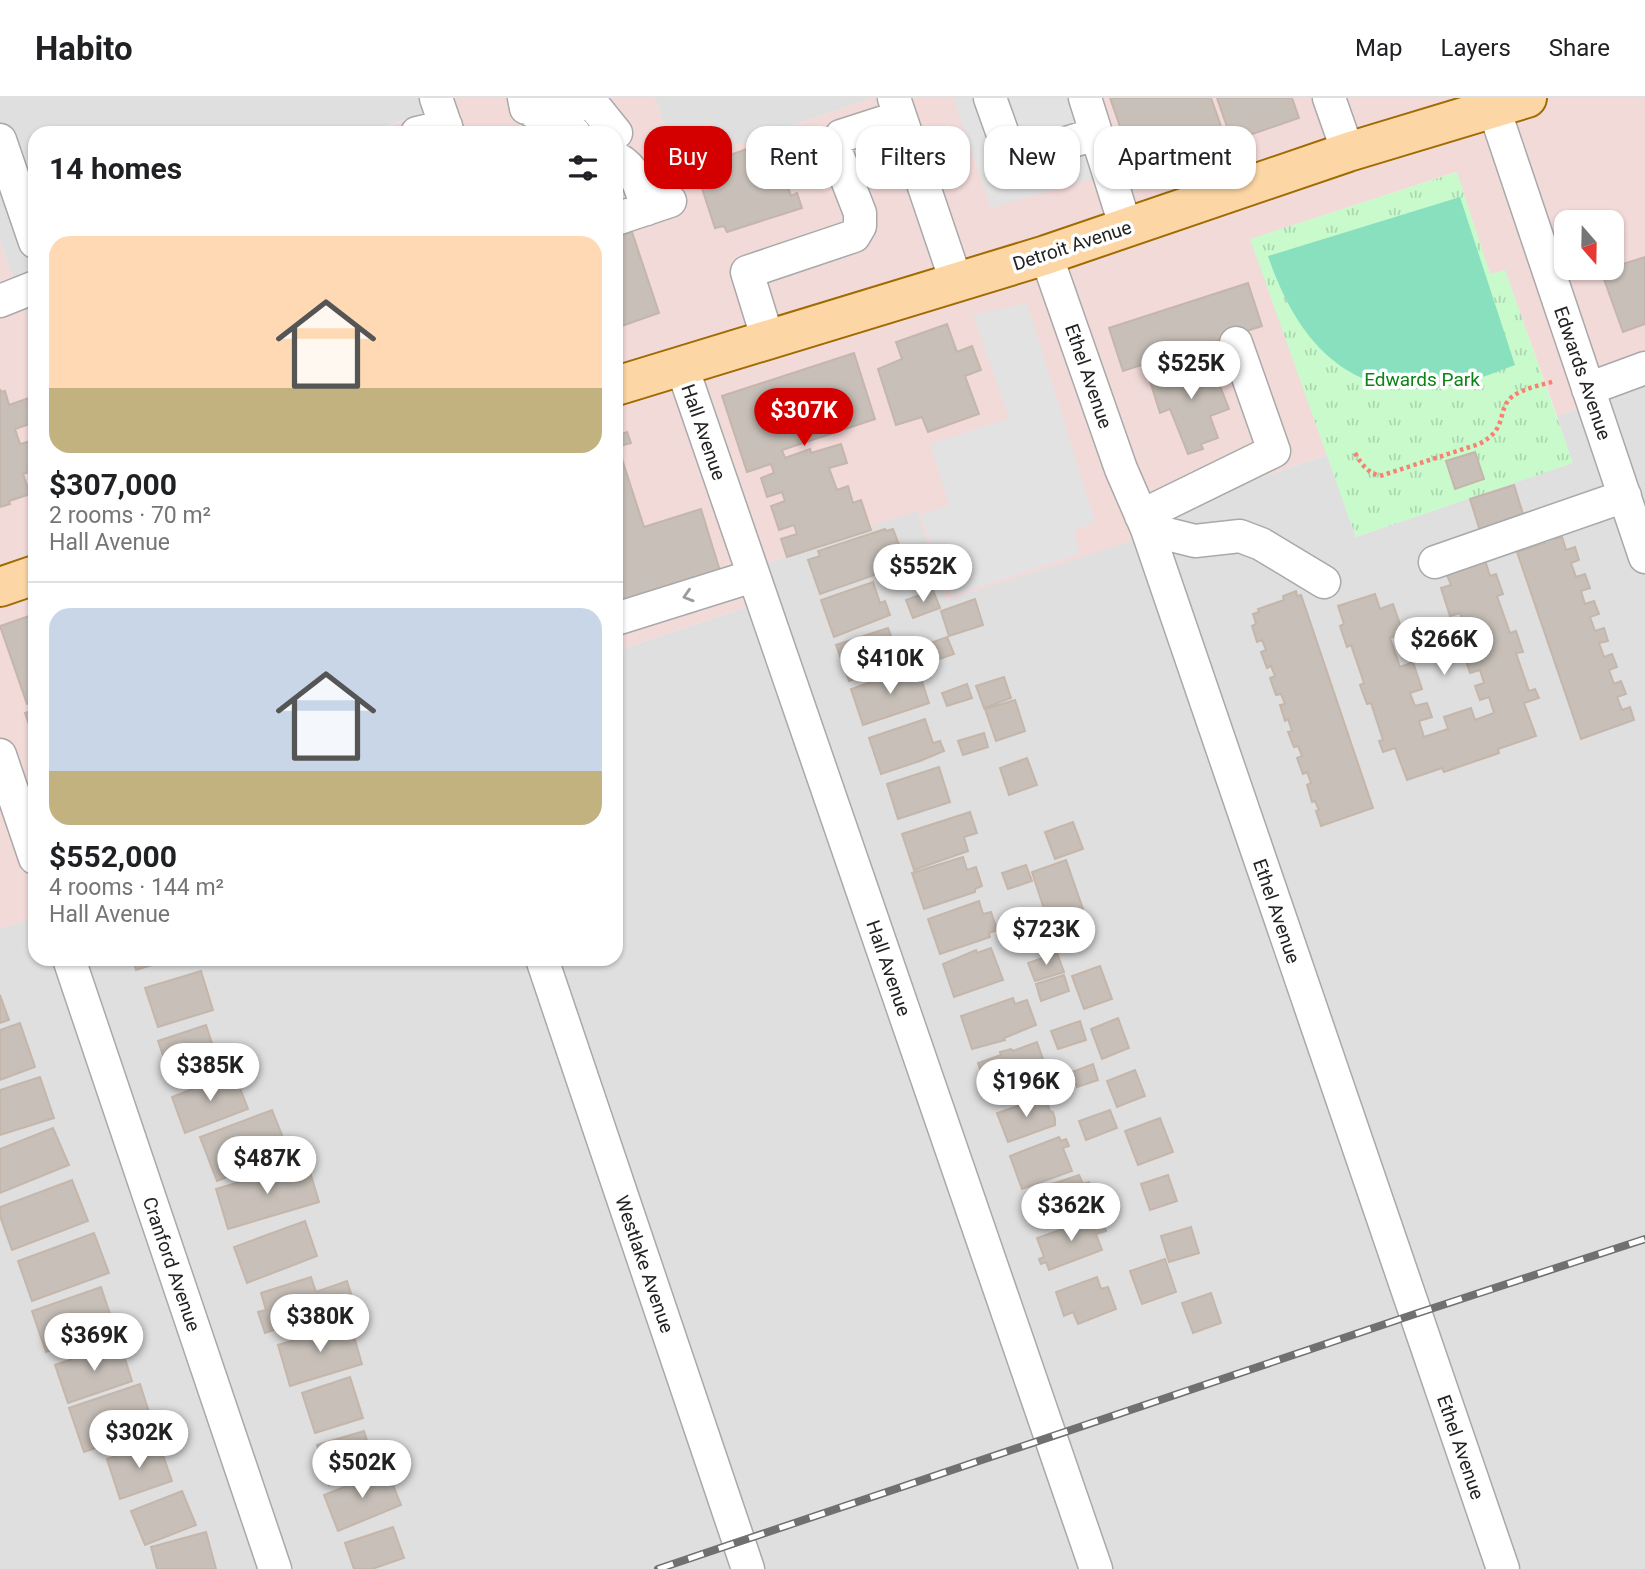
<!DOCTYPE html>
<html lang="en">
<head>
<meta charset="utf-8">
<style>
  body { margin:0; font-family:Roboto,sans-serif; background:#f6f6f6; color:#202124; height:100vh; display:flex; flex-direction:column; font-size:26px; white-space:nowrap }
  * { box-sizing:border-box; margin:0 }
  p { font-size:23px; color:#757577 }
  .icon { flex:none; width:38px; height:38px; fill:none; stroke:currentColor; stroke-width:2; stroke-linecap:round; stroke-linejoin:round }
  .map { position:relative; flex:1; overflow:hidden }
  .side { position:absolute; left:28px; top:28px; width:595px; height:840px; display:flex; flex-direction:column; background:#fff; border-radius:21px; box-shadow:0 2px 5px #0004 }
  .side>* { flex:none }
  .banner { position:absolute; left:644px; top:28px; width:665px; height:63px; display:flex; gap:14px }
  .needle { width:46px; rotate:160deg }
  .tools { position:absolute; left:1554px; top:112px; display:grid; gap:14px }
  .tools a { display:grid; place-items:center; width:70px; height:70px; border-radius:14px; background:#fff; box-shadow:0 2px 5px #0004; font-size:35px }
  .price { position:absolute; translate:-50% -60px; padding:0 16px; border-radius:24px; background:#fff; color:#222; font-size:23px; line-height:46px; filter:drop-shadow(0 2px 4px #0008) }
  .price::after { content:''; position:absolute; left:50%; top:42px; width:21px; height:16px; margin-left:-10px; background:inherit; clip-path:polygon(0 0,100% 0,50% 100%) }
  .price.active { background:#d40000; color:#fff }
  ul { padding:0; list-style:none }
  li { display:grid; align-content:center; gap:14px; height:371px; padding:0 21px }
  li+li { border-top:2px solid #e0e0e0 }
  li span { display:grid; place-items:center; height:217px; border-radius:21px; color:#555 }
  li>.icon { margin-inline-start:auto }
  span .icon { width:126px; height:126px; fill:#fffc; stroke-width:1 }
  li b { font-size:30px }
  h2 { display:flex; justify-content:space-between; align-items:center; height:84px; padding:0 21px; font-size:30px }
  .chip { padding:0 24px; border-radius:21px; background:#fff; box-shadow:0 2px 5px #0004; font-size:24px; line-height:63px }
  .chip.active { background:#d40000; color:#fff }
  header { display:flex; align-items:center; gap:42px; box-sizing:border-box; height:98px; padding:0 35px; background:#fff; border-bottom:2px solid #e0e0e0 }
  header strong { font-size:33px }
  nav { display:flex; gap:38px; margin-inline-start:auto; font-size:24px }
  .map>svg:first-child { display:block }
  .residential { fill:#e0dfdf }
  .commercial { fill:#f2dad9; fill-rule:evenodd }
  .park { fill:url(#park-tufts) }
  .pitch { fill:#88e0be }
  .parking { fill:#e2e2e2 }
  .building { fill:#c7bfb8; stroke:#c4b6ab; stroke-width:2 }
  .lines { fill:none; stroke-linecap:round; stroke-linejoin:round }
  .minor-casing { stroke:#a9a9a9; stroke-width:35 }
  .major-casing { stroke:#a06b00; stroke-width:42 }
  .path { stroke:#fa8072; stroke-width:4.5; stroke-dasharray:3.5 3.5; stroke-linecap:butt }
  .minor { stroke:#fff; stroke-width:32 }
  .major { stroke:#fcd6a4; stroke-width:38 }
  .rail-casing { stroke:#707070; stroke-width:8 }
  .rail { stroke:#fff; stroke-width:5; stroke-dasharray:16; stroke-linecap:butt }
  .oneway { stroke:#9c9c9c }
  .labels { text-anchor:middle; stroke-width:7; stroke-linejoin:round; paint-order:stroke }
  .street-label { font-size:19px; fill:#222; stroke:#fff }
  .park-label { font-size:19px; fill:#0c8416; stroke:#fff }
</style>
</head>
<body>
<header>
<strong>Habito</strong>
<nav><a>Map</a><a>Layers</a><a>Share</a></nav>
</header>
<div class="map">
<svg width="1645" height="1471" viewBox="0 0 1645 1471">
  <defs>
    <pattern id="park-tufts" width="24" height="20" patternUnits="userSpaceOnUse" patternTransform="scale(1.75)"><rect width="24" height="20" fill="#c8facc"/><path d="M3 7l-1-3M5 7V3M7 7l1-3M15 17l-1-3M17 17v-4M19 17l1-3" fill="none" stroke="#acd6af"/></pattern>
  </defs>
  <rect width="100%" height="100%" fill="#f2efe9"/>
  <path class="residential" d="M0,0H424L429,13L368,35H35V240L0,143Z
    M655,0H872L678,67Z
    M1645,287V1471H0V831L35,819V861H616V553L756,506L746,472L918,412L947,502L1135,422L1327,357L1356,439L1572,365L1557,318Z"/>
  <path class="commercial" d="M424,0H655L678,67L872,0H1645V287L1557,318L1505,173L1490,176L1456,74L1251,141L1327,357L1135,422L1144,439L947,502L917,413L746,472L756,506L616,553V35H368L428,14ZM1566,124H1612V170H1566Z
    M0,143L35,240V819L0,831Z"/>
  <path class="park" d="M1457,74L1490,176L1505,172L1573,365L1356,439L1250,141Z"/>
  <path class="pitch" d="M1460,99L1515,267C1502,272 1488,277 1475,282C1365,314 1302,258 1268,158Z"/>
  <path class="parking" d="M953,0H1098L1124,71L991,110Z
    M1027,205L1095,423L1074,433L1079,456L952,498L920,417L949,407L930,346L1009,320L973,217Z"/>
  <path class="building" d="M1110,0H1211L1223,34L1133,65Z
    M1217,0H1292L1299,20L1232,43Z
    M773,42L791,98L797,95L802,110L727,134L724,128L715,130L695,69Z
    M632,134L659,215L616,230V140Z
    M1645,159V226L1623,234L1601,173Z
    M1248,185L1262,228L1123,273L1109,230Z
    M947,226L957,254L972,248L981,272L965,278L979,316L928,334L922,319L896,327L878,271L902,261L896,244Z
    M854,255L875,321L782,352L785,360L810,351L811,355L841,346L847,365L829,370L837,392L848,388L853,405L861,402L871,432L787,459L781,441L797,436L794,427L779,432L771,408L785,403L782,394L767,399L761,380L774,375L771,366L747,374L722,298Z
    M1209,260L1229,311L1210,318L1218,340L1201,346L1203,351L1188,356L1170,311L1160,315L1149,280Z
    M0,291L1,294L5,293L9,307L35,298V324L15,331L20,346L35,342V372L23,376L30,396L9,403L10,406L0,409Z
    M627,334L631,345L616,349V338Z
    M616,352L618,360L621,358L644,429L701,411L721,476L616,510Z
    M1475,354L1484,381L1455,391L1446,363Z
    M1514,387L1524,419L1480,433L1470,401Z
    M885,431L886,433L893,431L906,466L820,496L808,462L820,458L818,453Z
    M1554,437L1555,441L1562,439L1566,452L1575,449L1579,462L1571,465L1576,479L1585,476L1590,490L1581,493L1585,506L1594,503L1599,516L1590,519L1595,533L1604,530L1608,543L1599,545L1604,559L1612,556L1617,569L1609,572L1614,586L1621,583L1626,596L1617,599L1622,612L1630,609L1634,622L1581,641L1517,454L1544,445L1543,440Z
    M1484,459L1490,478L1496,476L1503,496L1497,498L1510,535L1516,533L1523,554L1516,555L1529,593L1535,591L1539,600L1524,605L1536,638L1498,651L1499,655L1444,674L1442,670L1407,682L1395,650L1383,654L1379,643L1383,642L1371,605L1367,606L1360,587L1364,585L1351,547L1347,549L1340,528L1344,526L1338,508L1375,496L1380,511L1393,506L1403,535L1390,540L1400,569L1413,564L1422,591L1410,595L1415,608L1427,605L1432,619L1419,623L1424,639L1448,631L1444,619L1471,610L1475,622L1494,615L1489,599L1480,602L1475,588L1484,585L1480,572L1470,575L1461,548L1470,544L1460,515L1450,518L1441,490L1451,487L1445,472Z
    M873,484L880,505L885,503L890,517L834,539L821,502Z
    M933,492L940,510L913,520L906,502Z
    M1296,493L1297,498L1301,497L1373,710L1321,728L1316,713L1319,712L1315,703L1312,704L1307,687L1311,685L1307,674L1303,676L1297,660L1302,658L1298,648L1294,649L1288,634L1292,633L1288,621L1285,623L1280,607L1285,606L1281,596L1276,597L1270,580L1275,578L1271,568L1267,570L1261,554L1266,552L1262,542L1257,544L1252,528L1256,526L1253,516L1259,514L1258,511L1284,502L1283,498Z
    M975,501L983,527L949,538L941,513Z
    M35,516V603L27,606L0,528Z
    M888,530L896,551L900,550L905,562L900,564L901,566L849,583L836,547Z
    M947,539L954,556L928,565L922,548Z
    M917,568L929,605L863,627L851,591Z
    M1004,579L1011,600L984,610L976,588Z
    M967,586L972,600L947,608L942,595Z
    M1015,602L1025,633L996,643L985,611Z
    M35,612V644L25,615Z
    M925,621L933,645L940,643L944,653L920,663L881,676L869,640Z
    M984,635L988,649L963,657L958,643Z
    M1027,660L1037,687L1009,697L1000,670Z
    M939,669L950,704L898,721L887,686Z
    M970,714L977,735L964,739L968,753L914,772L902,736Z
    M1073,724L1083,751L1055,761L1045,734Z
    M963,759L967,772L976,769L982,788L975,791V794L924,811L912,775Z
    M1066,762L1083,811L1048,823L1032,774Z
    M1026,767L1032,783L1008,791L1002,775Z
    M979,803L983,816L991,814L997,832L989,835L990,839L940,856L928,821Z
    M1083,816L1091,839L1061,850L1052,826Z
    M991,850L1003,882L954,899L943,866L976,852L977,855Z
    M1057,855L1064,874L1035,883L1028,865Z
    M133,861H171L136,872Z
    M1100,868L1112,901L1084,911L1072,878Z
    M201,873L213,912L158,929L145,890Z
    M1064,877L1069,893L1041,903L1036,886Z
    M0,897L9,922L0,925Z
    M1013,900L1015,906L1027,902L1036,927L1004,940L1005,942L972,951L961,918Z
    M1118,920L1129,950L1102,961L1091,931Z
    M1080,923L1086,942L1058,951L1051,933Z
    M20,925L35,969L0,982V932Z
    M206,927L218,964L171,980L158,943Z
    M1037,944L1048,975L1036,979L1037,983L990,998L978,965L1001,957L1000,954L1011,951L1013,953Z
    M1093,966L1098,982L1077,989L1072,974Z
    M1135,972L1145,998L1117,1009L1107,983Z
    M234,975L248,1011L185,1035L172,999Z
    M40,979L54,1020L0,1037V992Z
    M1045,999L1050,1013L1053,1014L1055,1021V1027L1008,1044L997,1015L1018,1008L1017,1005L1028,1001L1029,1004Z
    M272,1012L289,1055L217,1083L200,1039Z
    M1110,1012L1117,1030L1086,1042L1079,1023Z
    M1160,1020L1173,1054L1138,1067L1125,1033Z
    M53,1030L69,1067L0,1095V1051Z
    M1059,1039L1061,1043L1066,1041L1069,1048L1063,1050L1072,1073L1022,1091L1010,1058Z
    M307,1064L319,1104L228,1131L216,1091Z
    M1079,1077L1083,1086L1089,1084L1098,1107L1045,1126L1038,1109L1031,1112L1026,1095Z
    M1168,1077L1177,1103L1150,1112L1141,1086Z
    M72,1082L88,1123L12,1152L0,1118V1109Z
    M1101,1120L1106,1133L1096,1136L1102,1152L1049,1172L1046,1164L1041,1166L1039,1161L1044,1159L1037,1140L1091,1121L1092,1123Z
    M305,1123L317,1158L247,1185L234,1149Z
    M1191,1129L1199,1155L1169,1164L1161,1138Z
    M94,1135L109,1175L32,1203L18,1163Z
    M1165,1161L1176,1194L1142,1206L1130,1173Z
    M311,1179L316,1194L347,1183L354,1205L265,1235L258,1214L266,1212L261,1195Z
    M1097,1179L1101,1191L1108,1189L1116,1211L1078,1226L1073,1214L1064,1218L1056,1194Z
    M101,1189L115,1231L46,1254L32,1213Z
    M1211,1195L1221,1225L1193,1235L1182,1205Z
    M350,1225L362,1266L290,1288L278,1247Z
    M120,1245L132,1283L68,1305L55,1267Z
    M350,1279L363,1320L315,1335L302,1295Z
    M140,1286L154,1330L84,1354L69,1310Z
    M364,1333L376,1372L329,1387L317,1347Z
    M158,1343L172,1383L120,1401L107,1361Z
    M387,1372L401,1407L338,1433L324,1397Z
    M182,1393L196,1427L145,1447L131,1413Z
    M393,1429L404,1460L372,1471H354L345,1445Z
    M206,1434L216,1471H157L151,1449Z"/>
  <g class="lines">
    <g class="minor-casing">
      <path id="minor" d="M436,0L448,35
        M524,0L526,10L582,4L595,9L616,35
        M894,0L956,183
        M990,0L1010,56H1029L1096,36
        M1085,0L1126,130
        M1329,0L1348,54
        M527,10L574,35
        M1494,11L1645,459
        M417,35L446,28
        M0,42L35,144
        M616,60C636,70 641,90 647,111
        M616,121L670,103
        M1046,157L1121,371L1147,431L1503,1471
        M0,203L35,189
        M768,242L747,174L854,138L860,128V115L837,56L836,46L841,38L900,19
        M682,269L1096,1471
        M1588,291L1645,270
        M1141,418L1274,353L1236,245
        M1147,431L1195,443L1240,438L1261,446L1324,484
        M1435,464L1625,398
        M616,521L753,478
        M0,657L35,760
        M69,861L275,1471
        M542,861L748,1471"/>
    </g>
    <g class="major-casing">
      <path id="major" d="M616,288L1046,157L1348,54L1527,0
        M0,489L35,477"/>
    </g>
    <path class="path" d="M1355,355C1362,367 1367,374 1380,378L1479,346C1510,330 1495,312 1513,298C1524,290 1542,287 1555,283"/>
    <use href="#minor" class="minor"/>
    <use href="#major" class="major"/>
    <g class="rail-casing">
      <path id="rail" d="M658,1471L1415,1216L1645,1141"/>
    </g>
    <use href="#rail" class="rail"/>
  </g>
  <defs><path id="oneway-chevron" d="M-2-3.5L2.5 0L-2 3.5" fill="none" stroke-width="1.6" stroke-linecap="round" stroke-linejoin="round" transform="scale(1.75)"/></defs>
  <use class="oneway" href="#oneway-chevron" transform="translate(688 498) rotate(163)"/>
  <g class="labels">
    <g class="street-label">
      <text transform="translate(1072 147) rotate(-18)" y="7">Detroit Avenue</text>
      <text transform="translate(1583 275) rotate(71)" y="7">Edwards Avenue</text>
      <text transform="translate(1089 278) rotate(71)" y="7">Ethel Avenue</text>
      <text transform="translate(704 334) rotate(71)" y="7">Hall Avenue</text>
      <text transform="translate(1277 813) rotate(71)" y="7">Ethel Avenue</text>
      <text transform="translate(889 870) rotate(71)" y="7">Hall Avenue</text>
      <text transform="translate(172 1166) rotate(71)" y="7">Cranford Avenue</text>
      <text transform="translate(645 1166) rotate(71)" y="7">Westlake Avenue</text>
      <text transform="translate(1461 1349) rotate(71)" y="7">Ethel Avenue</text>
    </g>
    <g class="park-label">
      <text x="1422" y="288">Edwards Park</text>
    </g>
  </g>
</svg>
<div class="tools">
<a><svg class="needle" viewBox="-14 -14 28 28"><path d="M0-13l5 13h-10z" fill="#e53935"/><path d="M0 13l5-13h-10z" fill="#757577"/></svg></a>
</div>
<b class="price" style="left:1191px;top:303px">$525K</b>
<b class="price active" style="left:804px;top:350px">$307K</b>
<b class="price" style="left:923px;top:506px">$552K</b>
<b class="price" style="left:1444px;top:579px">$266K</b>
<b class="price" style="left:890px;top:598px">$410K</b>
<b class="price" style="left:1046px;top:869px">$723K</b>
<b class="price" style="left:210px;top:1005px">$385K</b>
<b class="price" style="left:1026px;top:1021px">$196K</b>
<b class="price" style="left:267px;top:1098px">$487K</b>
<b class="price" style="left:1071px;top:1145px">$362K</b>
<b class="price" style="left:320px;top:1256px">$380K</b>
<b class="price" style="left:94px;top:1275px">$369K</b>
<b class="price" style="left:139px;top:1372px">$302K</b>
<b class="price" style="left:362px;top:1402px">$502K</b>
<div class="banner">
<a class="chip active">Buy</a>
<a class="chip">Rent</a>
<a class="chip">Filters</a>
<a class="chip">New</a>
<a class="chip">Apartment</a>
</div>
<section class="side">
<h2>14 homes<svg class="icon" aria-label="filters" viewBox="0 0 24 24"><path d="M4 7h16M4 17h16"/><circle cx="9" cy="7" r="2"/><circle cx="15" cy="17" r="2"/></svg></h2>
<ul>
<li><span style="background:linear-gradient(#ffd9b3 70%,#c2b280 0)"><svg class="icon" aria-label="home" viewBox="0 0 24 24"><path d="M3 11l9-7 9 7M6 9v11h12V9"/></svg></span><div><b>$307,000</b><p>2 rooms · 70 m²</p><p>Hall Avenue</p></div></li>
<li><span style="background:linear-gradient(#c9d6e8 75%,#c2b280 0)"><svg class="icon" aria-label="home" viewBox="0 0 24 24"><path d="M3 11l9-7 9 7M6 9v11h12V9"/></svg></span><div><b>$552,000</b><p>4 rooms · 144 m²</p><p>Hall Avenue</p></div></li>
</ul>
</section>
</div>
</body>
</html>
